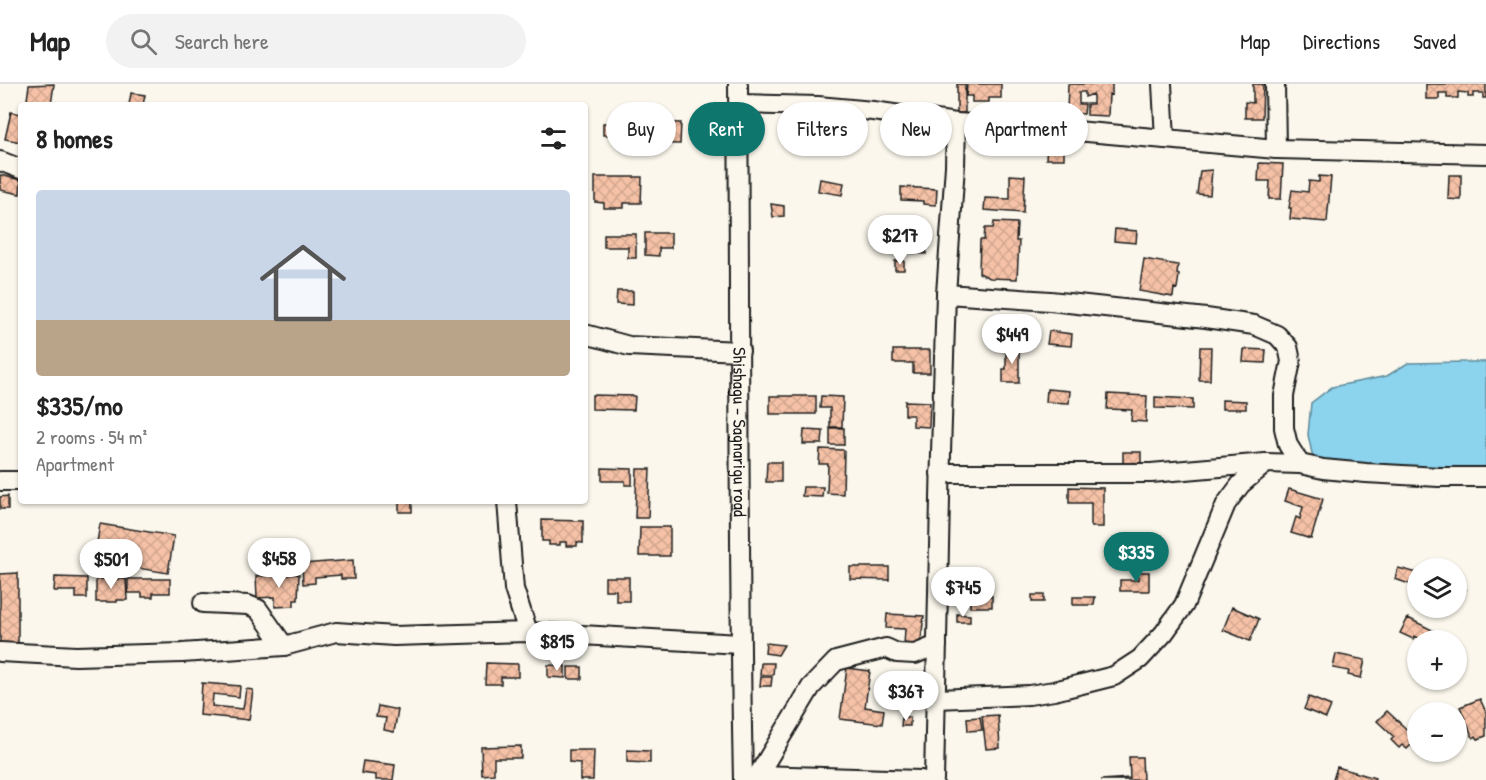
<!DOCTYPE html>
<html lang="en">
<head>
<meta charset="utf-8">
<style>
  body { margin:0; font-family:"Patrick Hand",sans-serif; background:#f2f2f2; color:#222; height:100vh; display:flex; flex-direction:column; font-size:22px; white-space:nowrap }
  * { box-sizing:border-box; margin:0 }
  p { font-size:20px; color:#767676 }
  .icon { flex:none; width:33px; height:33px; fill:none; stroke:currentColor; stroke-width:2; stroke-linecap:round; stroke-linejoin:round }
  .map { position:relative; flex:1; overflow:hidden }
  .side { position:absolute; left:18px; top:18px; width:570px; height:402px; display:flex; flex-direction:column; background:#fff; border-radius:6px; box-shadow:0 2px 4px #0004 }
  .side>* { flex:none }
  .hud { position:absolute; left:606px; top:18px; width:570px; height:54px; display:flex; gap:12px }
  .tools { position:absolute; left:1407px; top:474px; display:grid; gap:12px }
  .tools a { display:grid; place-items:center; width:60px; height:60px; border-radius:50%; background:#fff; box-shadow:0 2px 4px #0004; font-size:30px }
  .price { position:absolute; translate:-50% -51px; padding:0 14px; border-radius:21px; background:#fff; color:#222; font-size:20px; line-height:39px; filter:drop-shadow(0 2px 3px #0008) }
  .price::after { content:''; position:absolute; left:50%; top:36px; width:18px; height:14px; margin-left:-9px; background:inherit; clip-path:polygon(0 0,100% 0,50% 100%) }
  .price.selected { background:#0f766e; color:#fff }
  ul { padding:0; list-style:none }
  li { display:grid; align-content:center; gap:12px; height:318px; padding:0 18px }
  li+li { border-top:2px solid #e0e0e0 }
  li span { display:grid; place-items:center; height:186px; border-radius:6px; color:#555 }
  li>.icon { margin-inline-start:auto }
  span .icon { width:108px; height:108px; fill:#fffc; stroke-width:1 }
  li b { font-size:26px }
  h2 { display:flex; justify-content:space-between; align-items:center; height:72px; padding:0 18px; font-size:26px }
  .tag { padding:0 21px; border-radius:27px; background:#fff; box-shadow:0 2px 4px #0004; font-size:21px; line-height:54px }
  .tag.selected { background:#0f766e; color:#fff }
  header { display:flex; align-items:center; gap:36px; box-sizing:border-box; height:84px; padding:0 30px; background:#fff; border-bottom:2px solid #e0e0e0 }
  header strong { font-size:28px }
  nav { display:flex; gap:33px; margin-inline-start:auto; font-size:21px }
  .search { width:420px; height:54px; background:#f2f2f2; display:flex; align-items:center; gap:15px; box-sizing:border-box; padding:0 21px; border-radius:33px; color:#767676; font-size:22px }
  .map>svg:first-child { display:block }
  .water { fill:#8cd3ee; stroke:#5f8a9a; stroke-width:1.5 }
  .building { fill:url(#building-cross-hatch); stroke:#1c1c1c; stroke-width:1.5 }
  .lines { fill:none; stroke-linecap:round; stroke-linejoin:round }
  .minor-casing { stroke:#1c1c1c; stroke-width:22 }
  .minor { stroke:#fbf7ec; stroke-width:18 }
  .labels { text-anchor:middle; stroke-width:5; stroke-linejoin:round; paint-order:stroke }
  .street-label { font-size:18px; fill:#1c1c1c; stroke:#fbf7ec }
</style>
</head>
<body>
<header>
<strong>Map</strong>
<div class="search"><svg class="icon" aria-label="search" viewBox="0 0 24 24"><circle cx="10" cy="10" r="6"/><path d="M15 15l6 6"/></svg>Search here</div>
<nav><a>Map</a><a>Directions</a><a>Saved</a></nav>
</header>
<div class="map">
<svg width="1486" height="696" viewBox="0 0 1486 696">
  <defs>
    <pattern id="building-cross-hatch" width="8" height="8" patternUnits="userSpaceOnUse" patternTransform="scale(1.5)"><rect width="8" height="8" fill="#f6c2a7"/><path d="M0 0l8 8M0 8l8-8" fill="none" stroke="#d2a68f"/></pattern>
  </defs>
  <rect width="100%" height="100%" fill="#fbf7ec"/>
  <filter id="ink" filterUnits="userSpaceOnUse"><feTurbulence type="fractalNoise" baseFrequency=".0167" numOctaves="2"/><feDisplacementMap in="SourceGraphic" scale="12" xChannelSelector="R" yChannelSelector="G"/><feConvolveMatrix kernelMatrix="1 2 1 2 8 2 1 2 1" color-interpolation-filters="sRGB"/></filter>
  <g filter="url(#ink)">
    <path class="water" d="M1467,278H1486V383L1434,386L1330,383L1313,374L1308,351L1311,319L1332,303L1387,292L1408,279Z"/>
    <path class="building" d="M54,0L51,21H31L32,17L27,16L29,1Z
      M957,0H965V29H957Z
      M967,0H1001V14H989V18H972V12H966Z
      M1068,0H1112V11L1109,10L1108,32L1087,31V20H1093V10L1085,13V8H1079V20H1085L1084,30L1067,29Z
      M1253,0H1263L1262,34H1245V18L1253,19Z
      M1426,0H1486V14H1483V9H1473V13H1468V9L1458,8V14H1447V9H1439V15H1426Z
      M131,9L145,11L143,21H129Z
      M11,28L21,30V58L5,55Z
      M643,38L681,39L680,60L642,59Z
      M603,39H638V59H626V51H603Z
      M1047,62H1064V75H1046Z
      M1259,79L1283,80L1281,115H1269L1270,97H1258Z
      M1212,86L1210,111L1197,110L1200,87Z
      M0,91L21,96L20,110L0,106Z
      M1010,91L1025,92L1023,129L984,126L985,114L1010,115Z
      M1449,91H1461V116L1448,115Z
      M1319,92L1331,93L1327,138L1290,135L1291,124H1289L1292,106L1308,108L1309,97L1319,98Z
      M595,93H642L641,119H624V124H604V119L595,118Z
      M820,95L844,99L842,111L818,107Z
      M901,103L937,105L936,121L923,120V117L901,116Z
      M771,120L784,122V132L773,133Z
      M994,138L1017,139L1016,157H1019L1017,195L990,194L979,189L980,156H984L985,144H993Z
      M1115,145L1137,147L1136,159L1114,157Z
      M645,149H671V164H659V172L645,171Z
      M604,150H636V174H628V163H604Z
      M901,156L927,158L926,170L900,168Z
      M1144,175L1178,181L1177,190L1179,191L1177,205L1174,204L1173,213L1139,207Z
      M895,177H904V186H895Z
      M617,207H633V221L616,220Z
      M993,236L1018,241L1016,252L991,247Z
      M1049,247L1072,250L1071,262L1047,260Z
      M1006,261L1019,262V299H1003V285H1006Z
      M1200,263H1211L1210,296H1199Z
      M1244,265L1266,266L1265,279L1243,278Z
      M893,266H930V289H913V279H893Z
      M1047,305L1070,307L1069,319L1046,318Z
      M1108,310L1147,312L1146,338L1131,337L1132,326L1107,325Z
      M592,311L635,312L634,326L592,325Z
      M770,312H816V330H770Z
      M821,312L843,313L842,343H830V324H820Z
      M1155,313L1193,315V325L1155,324Z
      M1222,316L1246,317V325H1222Z
      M905,317L930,318L929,343L913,342V331H905Z
      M830,344H844V361H830Z
      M804,346L823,347L822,360H803Z
      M820,365L844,366L843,410L827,409L828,380H819Z
      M1123,368H1141V384H1123Z
      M767,378H781V398H766Z
      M602,384L632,385V401H625V397H602Z
      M637,385H650L648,434H635Z
      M803,403H823L822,413L802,412Z
      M1069,403L1103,404V443H1091V419H1069Z
      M1289,405L1323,415L1311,455L1291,449L1296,433L1300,435L1303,423L1285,417Z
      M8,412V425H0V413Z
      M399,417H412V428H399Z
      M542,436L583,437V459L577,458V462H566V458H560V461H549V457H542Z
      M100,440L174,452L168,489L94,477Z
      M640,443H670V472H639Z
      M353,476L354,495H341V491L315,493V499L303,500L302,480Z
      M850,483H889V496L850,495Z
      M1398,484L1418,489L1415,502L1395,495Z
      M1138,488H1149V507H1120V496H1138Z
      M18,489V562L0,559V490Z
      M299,490L298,516H294V522L275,523V513L257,514L256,492Z
      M55,493L87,494V514H76V507H54Z
      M605,493H629V517H616V506H605Z
      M96,495H126L127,516H117V518H96Z
      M128,495H170V509H153V513H142V509H128Z
      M1456,502L1466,505L1463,514L1458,512L1456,517Z
      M1032,511H1044V518H1032Z
      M970,512H992V523H970Z
      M1073,513H1095L1094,521H1073Z
      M1232,523L1259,535L1250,557L1223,546Z
      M887,530L924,532L920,563L904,562L905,545L886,544Z
      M957,530L970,531V538H957Z
      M1408,534L1442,551L1439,556H1420L1421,555L1414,552L1413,555L1400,549Z
      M766,559L784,561L778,571L765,569Z
      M1336,570L1365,576L1361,594L1348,591L1349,587L1333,584Z
      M486,579L518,580V593H501V600H485Z
      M761,579H774L773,591H760Z
      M548,581L565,582V594L548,593Z
      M568,583H582V595H568Z
      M847,584L870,587L865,623L884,626L882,640L840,635Z
      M761,593H772L771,602H760Z
      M202,599L240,602L239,613L213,610L212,622L243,625L246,605L253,606L249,636L200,631Z
      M1309,613L1331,622L1326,634L1304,625Z
      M1480,615L1486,628V652L1478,655L1476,652L1473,654L1460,623Z
      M378,622L398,626L394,648L384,646L386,634L376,633Z
      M1387,627L1417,655L1407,665L1402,661L1399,664L1391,656L1394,653L1377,637Z
      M998,631L1000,664L986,665L982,632Z
      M902,633H910V642H901Z
      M980,633L982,646L968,647L967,634Z
      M521,662V674H494V690L482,691L481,663Z
      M569,666H594L593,696H580V679L569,678Z
      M627,666L650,667V679L627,678Z
      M1129,673H1142L1143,696H1101L1130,694Z
      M363,677L395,681L393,696H376V691L361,689Z
      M1337,683L1375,694L1374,696H1333Z"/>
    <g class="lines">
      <g class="minor-casing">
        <g id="minor">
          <path id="s1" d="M738,0C740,232 738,464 743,696"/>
          <path d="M1162,0L1165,55"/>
          <path d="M1275,0L1276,65"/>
          <path d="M739,20L818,22L873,27L956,39L1043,44L1276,65L1486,70"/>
          <path d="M0,77L21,85"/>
          <path d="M946,210L1050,217L1206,234L1254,241L1277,251L1288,263L1291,277L1284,312V344L1288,361L1300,380"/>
          <path d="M585,250L629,262L740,267"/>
          <path d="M940,389H1151L1266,379L1300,380L1323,385L1366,389L1439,393H1486"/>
          <path d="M0,397H21"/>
          <path d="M507,417L514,505L528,548"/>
          <path d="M203,519L248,521L258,525L284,562"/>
          <path d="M0,568L76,572L182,569L284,562L336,548L394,552L528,548L740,560"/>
          <path d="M937,615L1029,611L1054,607L1114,592L1140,575L1164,549L1184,521L1226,420L1241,400L1266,379"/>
          <path d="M758,691L921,696"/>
          <path d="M755,696L811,603L836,577L886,564L897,569L915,570L937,561"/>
          <path d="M934,696L941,368L946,210L955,82L956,39"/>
        </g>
      </g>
      <use href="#minor" class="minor"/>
    </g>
  </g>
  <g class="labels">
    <g class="street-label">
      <text dy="6" stroke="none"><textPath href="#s1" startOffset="348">Shishagu - Sagnarigu road</textPath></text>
    </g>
  </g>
</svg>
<div class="tools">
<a><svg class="icon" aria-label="layers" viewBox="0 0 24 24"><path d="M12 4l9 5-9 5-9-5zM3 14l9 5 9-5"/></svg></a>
<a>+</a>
<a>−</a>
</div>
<b class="price" style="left:900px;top:182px">$217</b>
<b class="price" style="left:1012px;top:281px">$449</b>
<b class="price selected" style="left:1136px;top:499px">$335</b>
<b class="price" style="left:279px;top:505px">$458</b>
<b class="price" style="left:111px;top:506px">$501</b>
<b class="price" style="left:963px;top:534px">$745</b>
<b class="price" style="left:557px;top:588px">$815</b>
<b class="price" style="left:906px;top:638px">$367</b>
<div class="hud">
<a class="tag">Buy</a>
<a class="tag selected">Rent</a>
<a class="tag">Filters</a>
<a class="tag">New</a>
<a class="tag">Apartment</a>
</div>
<section class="side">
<h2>8 homes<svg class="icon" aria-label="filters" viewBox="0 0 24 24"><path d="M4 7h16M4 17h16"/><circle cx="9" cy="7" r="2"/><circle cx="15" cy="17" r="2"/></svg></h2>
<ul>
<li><span style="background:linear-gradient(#c9d6e8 70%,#b9a48a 0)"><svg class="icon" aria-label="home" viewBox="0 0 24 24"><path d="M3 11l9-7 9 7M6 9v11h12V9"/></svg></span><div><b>$335/mo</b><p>2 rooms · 54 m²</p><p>Apartment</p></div></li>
</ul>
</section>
</div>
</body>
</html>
